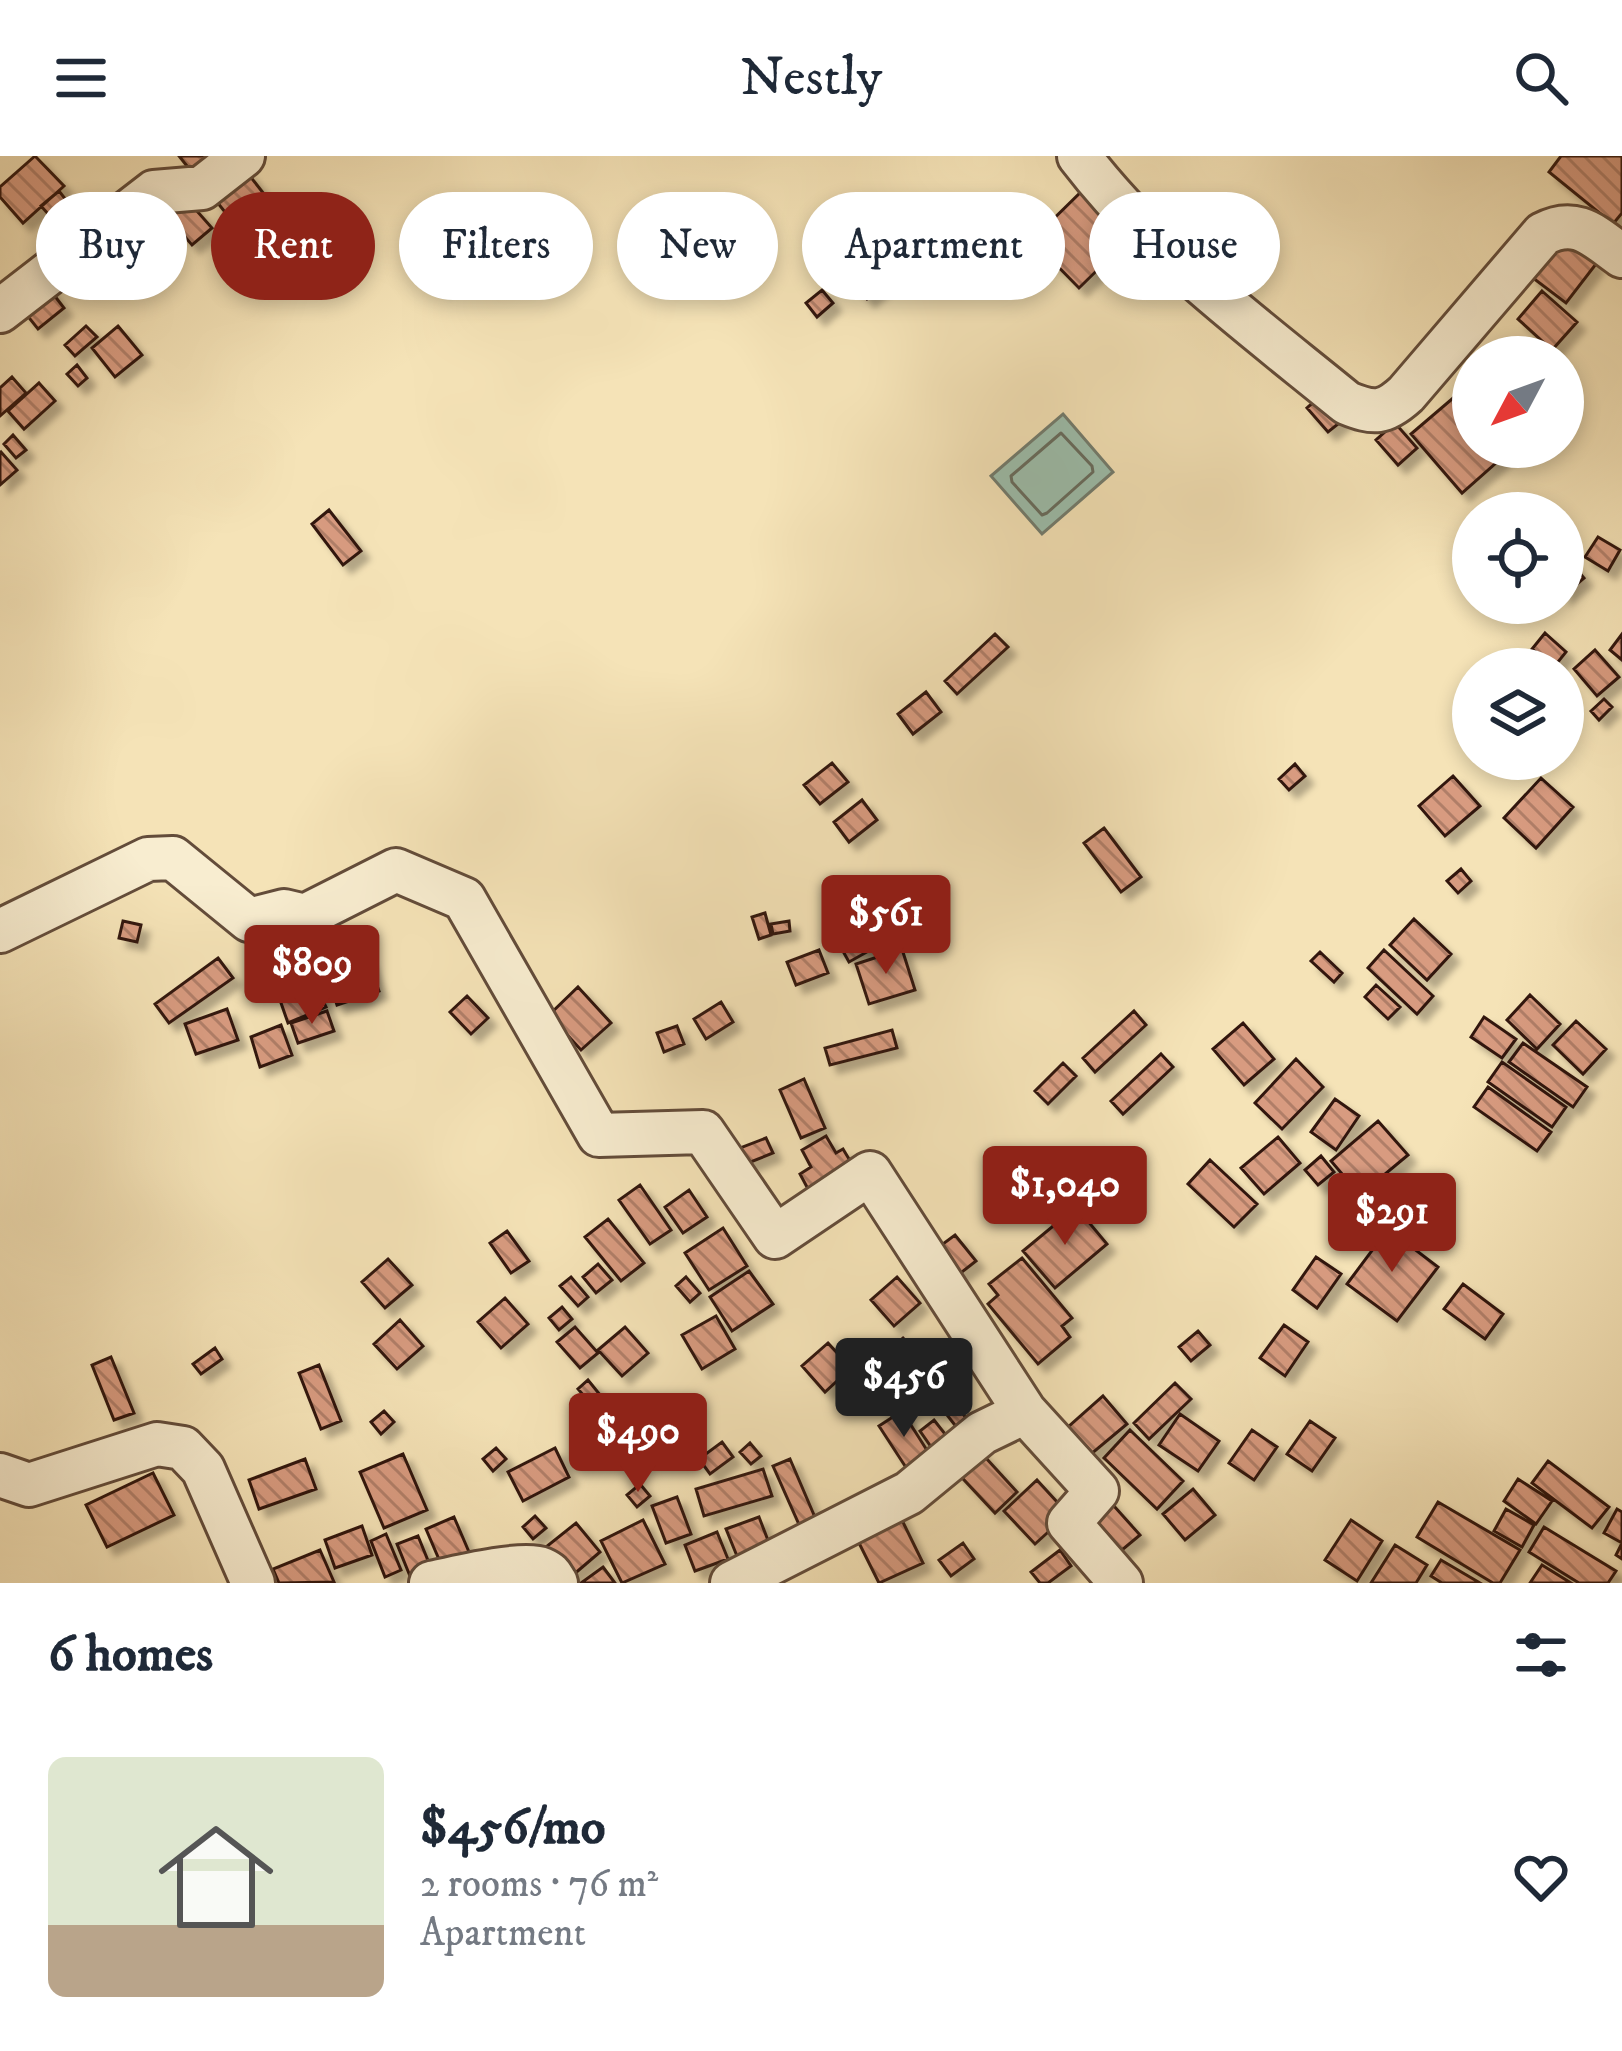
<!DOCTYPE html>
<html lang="en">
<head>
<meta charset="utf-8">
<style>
  body { margin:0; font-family:"IM FELL DW Pica",serif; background:#f2f2f3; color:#1f2937; height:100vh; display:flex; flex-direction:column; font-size:45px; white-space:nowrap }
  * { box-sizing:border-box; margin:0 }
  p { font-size:39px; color:#747a83 }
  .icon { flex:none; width:66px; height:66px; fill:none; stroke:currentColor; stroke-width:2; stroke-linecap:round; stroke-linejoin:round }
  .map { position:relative; height:1427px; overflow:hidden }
  .sheet { display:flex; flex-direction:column; background:#fff; flex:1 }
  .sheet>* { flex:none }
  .guide { position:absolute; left:36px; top:36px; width:1551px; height:108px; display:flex; gap:24px }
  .needle { width:78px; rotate:229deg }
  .tools { position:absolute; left:1452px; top:180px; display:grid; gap:24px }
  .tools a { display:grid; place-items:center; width:132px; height:132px; border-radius:50%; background:#fff; box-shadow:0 6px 18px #0003; font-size:60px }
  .price { position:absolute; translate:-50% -102px; padding:0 27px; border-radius:12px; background:#8f2418; color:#fff; font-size:39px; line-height:78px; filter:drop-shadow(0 3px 6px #0008) }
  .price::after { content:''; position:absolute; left:50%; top:72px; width:36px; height:27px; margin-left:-18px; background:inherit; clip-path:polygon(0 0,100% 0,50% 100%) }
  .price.active { background:#222; color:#fff }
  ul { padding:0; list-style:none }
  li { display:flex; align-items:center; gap:36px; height:300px; padding:0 48px }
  li span { display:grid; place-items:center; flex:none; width:336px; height:240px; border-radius:18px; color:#555 }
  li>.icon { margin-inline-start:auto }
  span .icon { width:144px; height:144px; fill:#fffc; stroke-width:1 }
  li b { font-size:51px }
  h2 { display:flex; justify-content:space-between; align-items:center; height:144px; padding:0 48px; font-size:51px }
  .pill { padding:0 42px; border-radius:54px; background:#fff; box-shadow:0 6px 18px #0003; font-size:42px; line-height:108px }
  .pill.active { background:#8f2418; color:#fff }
  header { display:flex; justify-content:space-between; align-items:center; height:156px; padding:0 48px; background:#fff; font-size:54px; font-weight:600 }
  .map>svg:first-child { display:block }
  .water { fill:#9cbeac; stroke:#727c6e; stroke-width:3 }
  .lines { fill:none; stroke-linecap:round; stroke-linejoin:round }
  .shore { stroke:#676c5e; stroke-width:3 }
  .building { fill:url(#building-back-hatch); stroke:#321910; stroke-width:3; filter:url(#shadow) }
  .minor-casing { stroke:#634c3a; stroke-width:48 }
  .minor { stroke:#f8edd0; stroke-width:42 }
</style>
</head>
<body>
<header><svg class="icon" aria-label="menu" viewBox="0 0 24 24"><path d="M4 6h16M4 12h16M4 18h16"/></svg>Nestly<svg class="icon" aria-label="search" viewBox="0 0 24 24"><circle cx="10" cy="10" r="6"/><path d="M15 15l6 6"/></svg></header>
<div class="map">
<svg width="1622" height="1427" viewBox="0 0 1622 1427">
  <defs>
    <pattern id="building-back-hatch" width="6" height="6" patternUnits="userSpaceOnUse" patternTransform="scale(3)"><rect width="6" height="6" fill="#d89b80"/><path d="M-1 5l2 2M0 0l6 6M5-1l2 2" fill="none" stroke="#b07e67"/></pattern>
    <filter id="shadow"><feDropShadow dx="8" dy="8" stdDeviation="3" flood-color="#0004"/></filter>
  </defs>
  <rect width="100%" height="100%" fill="#f5e3b7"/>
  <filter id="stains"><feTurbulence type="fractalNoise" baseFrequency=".00167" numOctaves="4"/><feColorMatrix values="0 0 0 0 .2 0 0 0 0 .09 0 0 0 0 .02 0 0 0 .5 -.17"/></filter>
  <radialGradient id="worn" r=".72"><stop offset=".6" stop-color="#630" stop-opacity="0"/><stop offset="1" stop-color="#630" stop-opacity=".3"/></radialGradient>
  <path class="water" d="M1063,258L1113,316L1042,378L991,320Z"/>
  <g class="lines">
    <path class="shore" d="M1061,277L1092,310L1093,316L1047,357L1042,359L1012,326L1011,320Z"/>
  </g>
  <path class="building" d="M35,0L64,30L23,67L0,41V31Z
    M179,0H204L206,2L191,15Z
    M1561,0H1622V57L1613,68L1549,16Z
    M246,15L307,93L275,119L213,41Z
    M1083,34L1128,84L1079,132L1032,84Z
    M59,35L66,44L49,59L41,50Z
    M181,37L212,72L192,89L162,54Z
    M864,63L905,110L867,143L827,97Z
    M1560,79L1596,108L1566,147L1529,119Z
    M436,96L456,121L442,132L422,107Z
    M44,126L64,152L38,173L18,148Z
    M822,134L833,147L817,161L806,147Z
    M1542,135L1577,166L1552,194L1518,163Z
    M86,170L97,181L75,200L65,189Z
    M118,170L142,199L115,221L92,192Z
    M77,209L87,222L78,230L67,218Z
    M12,221L26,237L0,260V232Z
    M1473,225V291H1514L1462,337L1411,278Z
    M39,227L55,245L24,273L8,255Z
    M1326,235L1348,260L1328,276L1307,252Z
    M1395,267L1417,292L1398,309L1376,284Z
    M13,279L26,294L16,302L4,288Z
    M1,296L17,314L0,329V297Z
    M329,354L361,395L343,409L312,368Z
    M1598,381L1620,394L1608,415L1585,401Z
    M1566,401L1584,422L1563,440V404Z
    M1545,477L1566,496L1554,511L1532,493Z
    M995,478L1008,491L957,538L945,525Z
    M1622,478V504L1610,494Z
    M1595,494L1619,521L1597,540L1574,513Z
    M1510,498L1530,513H1499Z
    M926,536L941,556L913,578L898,558Z
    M1604,543L1612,551L1599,564L1591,555Z
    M832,607L848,626L820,648L804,629Z
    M1295,608L1305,620L1289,634L1279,623Z
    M1453,620L1480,650L1445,680L1419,650Z
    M1541,622L1573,651L1536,692L1504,662Z
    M862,644L877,664L849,686L834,666Z
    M1104,672L1141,721L1121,736L1084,687Z
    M1461,713L1471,725L1458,737L1447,725Z
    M891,747L906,774L849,806L834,779Z
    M765,757L771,779L759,783L752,761Z
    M1414,763L1451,798L1427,824L1390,789Z
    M123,765L141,769L137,786L119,782Z
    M789,765L790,775L773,778L771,768Z
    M902,793L915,834L869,848L856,808Z
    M819,794L828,817L796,829L787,806Z
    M1384,794L1433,840L1417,858L1368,812Z
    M1320,796L1342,817L1334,826L1311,805Z
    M218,802L233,822L169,867L155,848Z
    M368,804L379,835L337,849L327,818Z
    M1376,829L1400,851L1388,863L1365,841Z
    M316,830L326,851L288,867L280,844Z
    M578,831L611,867L581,894L549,859Z
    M1530,839L1560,868L1537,893L1507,864Z
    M467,840L488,862L471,878L450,856Z
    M721,846L733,866L706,883L694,863Z
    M227,853L238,884L196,898L185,868Z
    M327,855L334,875L298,887L291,867Z
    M1134,855L1146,869L1095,916L1083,902Z
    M1484,861L1516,883L1502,902L1471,881Z
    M1576,865L1606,893L1583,918L1553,889Z
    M1243,867L1274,903L1244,929L1213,893Z
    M281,869L292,899L260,911L251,881Z
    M677,870L684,888L664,896L657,877Z
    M892,874L897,892L830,909L825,892Z
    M1523,887L1587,931L1573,951L1509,906Z
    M1161,898L1173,911L1123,958L1111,945Z
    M1296,903L1323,931L1282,973L1255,947Z
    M1502,906L1566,951L1552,971L1488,926Z
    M1063,907L1076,920L1048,948L1035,935Z
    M804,923L825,972L801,982L780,934Z
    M1488,931L1551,976L1537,995L1474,951Z
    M1335,943L1359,960L1336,994L1311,976Z
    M1378,965L1408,999L1360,1039L1331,1005Z
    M826,980L836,997L843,993L852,1008L808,1033L800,1018L811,1011L802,994Z
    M1278,981L1300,1007L1264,1038L1241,1012Z
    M766,982L773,997L738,1011L732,995Z
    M1321,1000L1334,1016L1318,1029L1305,1014Z
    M1210,1004L1257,1048L1234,1071L1188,1028Z
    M640,1029L671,1074L650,1088L619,1044Z
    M689,1034L707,1061L683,1077L665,1051Z
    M1076,1051L1107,1088L1055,1132L1023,1095Z
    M608,1063L644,1107L621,1125L585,1081Z
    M723,1072L747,1110L709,1134L685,1097Z
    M1388,1073L1438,1111L1397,1165L1347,1128Z
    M507,1075L529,1105L511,1117L490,1087Z
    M955,1079L976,1105L953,1123L932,1096Z
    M1316,1101L1341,1118L1317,1152L1293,1134Z
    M1022,1102L1072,1162L1062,1170L1070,1181L1038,1208L988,1148L998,1139L989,1128Z
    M388,1103L412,1129L385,1152L362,1126Z
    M598,1108L612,1124L596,1137L583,1121Z
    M749,1115L773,1148L732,1175L710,1141Z
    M571,1121L588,1141L578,1150L560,1130Z
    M686,1121L700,1137L690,1146L676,1130Z
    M897,1121L920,1147L894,1170L871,1144Z
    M1463,1128L1503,1158L1485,1183L1444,1153Z
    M505,1142L528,1168L501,1192L478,1166Z
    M562,1151L572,1163L559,1174L549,1162Z
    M716,1160L735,1193L702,1213L682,1179Z
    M400,1164L423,1190L397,1213L374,1188Z
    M1284,1169L1308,1186L1285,1220L1260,1202Z
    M575,1171L598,1197L580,1212L557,1186Z
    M625,1171L648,1197L622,1220L598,1194Z
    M1198,1175L1210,1189L1191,1205L1179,1191Z
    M903,1182L927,1208L900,1231L877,1205Z
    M828,1187L851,1212L825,1236L802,1210Z
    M215,1192L222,1203L201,1218L193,1208Z
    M111,1201L134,1257L114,1264L92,1209Z
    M319,1209L341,1265L321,1273L299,1217Z
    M588,1224L605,1245L595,1253L578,1233Z
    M1175,1227L1191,1243L1149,1283L1134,1267Z
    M1103,1240L1127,1268L1090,1299L1067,1272Z
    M619,1244L635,1265L625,1274L608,1253Z
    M957,1251L968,1264L958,1273L947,1259Z
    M384,1255L394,1266L381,1278L371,1266Z
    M902,1255L930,1299L907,1313L879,1270Z
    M1180,1258L1219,1285L1198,1315L1159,1289Z
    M934,1264L949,1283L934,1295L920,1275Z
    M1310,1265L1335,1282L1312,1315L1287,1298Z
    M1130,1274L1183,1325L1157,1353L1104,1302Z
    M1252,1274L1277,1291L1254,1324L1229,1307Z
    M722,1286L733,1301L710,1318L699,1303Z
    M750,1287L761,1300L751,1308L740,1296Z
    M975,1290L1017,1336L995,1357L952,1311Z
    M496,1292L506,1303L493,1315L483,1303Z
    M555,1292L569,1321L523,1345L508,1316Z
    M403,1298L427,1354L384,1372L360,1316Z
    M305,1303L316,1333L259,1353L249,1324Z
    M790,1303L817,1366L801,1373L773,1310Z
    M1548,1305L1609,1351L1592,1372L1532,1327Z
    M763,1313L772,1340L704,1360L696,1333Z
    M153,1317L174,1359L107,1391L86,1349Z
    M1518,1323L1552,1345L1536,1368L1504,1345Z
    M1037,1324L1068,1358L1035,1388L1004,1355Z
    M640,1328L650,1340L637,1351L627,1339Z
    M1193,1333L1215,1359L1185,1384L1163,1358Z
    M1105,1340L1140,1379L1116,1399L1082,1360Z
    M677,1341L691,1378L666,1387L652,1350Z
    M1438,1346L1520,1394L1500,1427H1493L1417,1381Z
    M1506,1353L1534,1369L1522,1391L1494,1375Z
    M1617,1353L1622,1356V1403L1616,1399L1622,1387L1604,1377Z
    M897,1354L923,1407L879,1427L853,1375Z
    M535,1360L546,1372L533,1383L523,1371Z
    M454,1361L472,1403L444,1415L426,1373Z
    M759,1361L769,1387L737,1400L726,1373Z
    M643,1364L665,1408L622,1427L601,1385Z
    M1351,1364L1382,1385L1357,1425L1325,1404Z
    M576,1367L600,1396L566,1425L541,1395Z
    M362,1370L372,1399L335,1412L325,1384Z
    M1544,1371L1616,1415L1608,1427H1579L1529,1396Z
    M717,1376L728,1403L695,1415L685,1389Z
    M386,1378L401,1414L385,1421L371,1385Z
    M418,1380L431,1412L410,1420L397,1388Z
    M963,1387L974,1403L951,1420L939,1404Z
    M1395,1389L1427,1409L1416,1427H1371Z
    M320,1394L334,1426L279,1427L273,1413Z
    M1060,1394L1071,1410L1048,1427H1040L1031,1416Z
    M1441,1404L1480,1427H1442L1431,1420Z
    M1542,1409L1571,1427H1530Z
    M603,1411L615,1427H581Z"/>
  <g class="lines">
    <g class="minor-casing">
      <path id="minor" d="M1079,0C1153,97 1253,170 1347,247C1374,258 1384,258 1406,238L1543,78C1577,60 1595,81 1622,100
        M0,155L154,36L202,32L243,0
        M0,775L148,703L173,702L249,764L284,755L305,760L396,714L464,743L599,979L703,976L775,1081L870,1017L1025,1256L982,1277L909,1337L732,1427
        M1025,1256L1097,1335L1069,1367L1121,1427
        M0,1319L29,1329L157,1288L183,1292L203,1313L253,1427
        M431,1427C454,1422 523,1405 542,1413C551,1417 551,1419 556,1427"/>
    </g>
    <use href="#minor" class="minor"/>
  </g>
  <rect width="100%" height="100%" filter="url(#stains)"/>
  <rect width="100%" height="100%" fill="url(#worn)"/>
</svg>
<div class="tools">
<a><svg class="needle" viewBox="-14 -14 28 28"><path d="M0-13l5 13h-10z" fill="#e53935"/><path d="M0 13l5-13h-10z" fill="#747a83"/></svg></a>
<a><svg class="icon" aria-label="locate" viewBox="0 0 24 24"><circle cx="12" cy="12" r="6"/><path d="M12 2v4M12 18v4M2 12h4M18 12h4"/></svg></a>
<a><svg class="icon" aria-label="layers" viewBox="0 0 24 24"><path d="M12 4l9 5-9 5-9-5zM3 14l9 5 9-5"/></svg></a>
</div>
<b class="price" style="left:886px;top:821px">$561</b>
<b class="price" style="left:312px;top:871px">$809</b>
<b class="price" style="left:1065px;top:1092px">$1,040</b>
<b class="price" style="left:1392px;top:1119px">$291</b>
<b class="price active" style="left:904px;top:1284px">$456</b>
<b class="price" style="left:638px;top:1339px">$490</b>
<div class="guide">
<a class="pill">Buy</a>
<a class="pill active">Rent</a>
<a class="pill">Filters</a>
<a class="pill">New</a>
<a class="pill">Apartment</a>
<a class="pill">House</a>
</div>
</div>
<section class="sheet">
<h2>6 homes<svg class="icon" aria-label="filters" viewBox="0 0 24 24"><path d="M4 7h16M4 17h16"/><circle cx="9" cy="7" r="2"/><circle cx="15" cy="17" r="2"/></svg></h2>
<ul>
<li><span style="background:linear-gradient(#dfe7d0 70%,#b9a48a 0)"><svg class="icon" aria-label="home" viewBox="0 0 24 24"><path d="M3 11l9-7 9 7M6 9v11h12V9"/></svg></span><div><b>$456/mo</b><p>2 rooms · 76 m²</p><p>Apartment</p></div><svg class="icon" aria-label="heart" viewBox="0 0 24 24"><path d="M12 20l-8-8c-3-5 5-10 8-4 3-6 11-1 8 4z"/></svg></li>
</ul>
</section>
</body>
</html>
